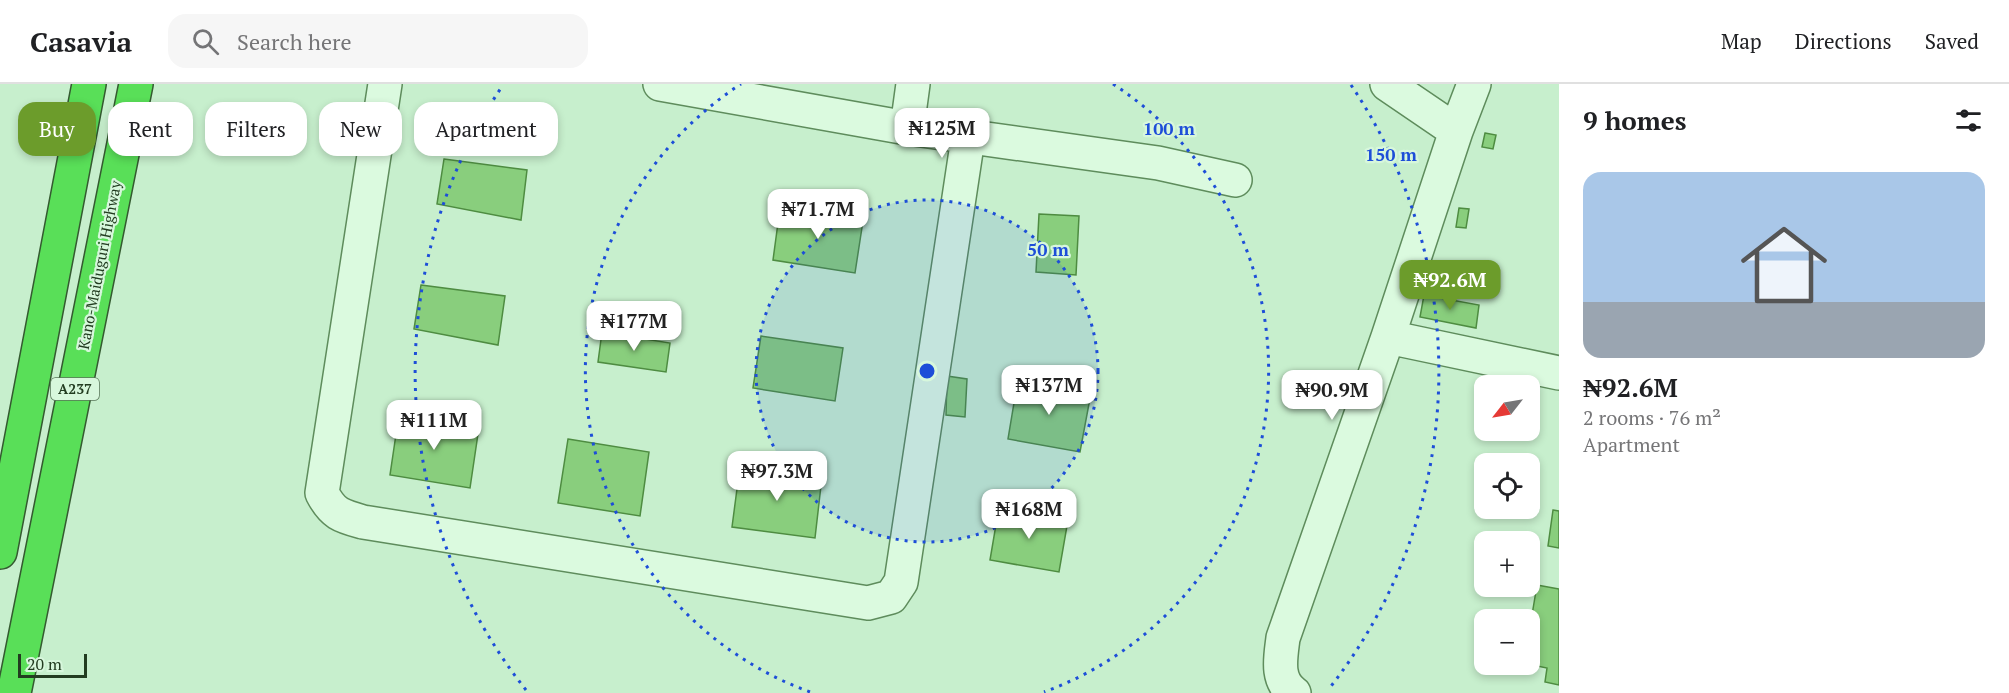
<!DOCTYPE html>
<html lang="en">
<head>
<meta charset="utf-8">
<style>
  body { margin:0; font-family:"PT Serif",serif; background:#f6f6f6; color:#202124; height:100vh; display:flex; flex-direction:column; font-size:22px; white-space:nowrap }
  * { box-sizing:border-box; margin:0 }
  p { font-size:20px; color:#757577 }
  .icon { flex:none; width:33px; height:33px; fill:none; stroke:currentColor; stroke-width:2; stroke-linecap:round; stroke-linejoin:round }
  .map { position:relative; flex:1; overflow:hidden }
  .drawer { display:flex; flex-direction:column; background:#fff; width:450px }
  .drawer>* { flex:none }
  .top-card { position:absolute; left:18px; top:18px; width:570px; height:54px; display:flex; gap:12px }
  .needle { width:39px; rotate:239deg }
  .fabs { position:absolute; left:1474px; top:291px; display:grid; gap:12px }
  .fabs a { display:grid; place-items:center; width:66px; height:66px; border-radius:12px; background:#fff; box-shadow:0 3px 9px #0003; font-size:30px }
  .scale { position:absolute; left:18px; bottom:15px; width:69px; box-sizing:border-box; padding-left:6px; border:3px solid #223c20; border-top:0; font-size:16px; line-height:21px; white-space:nowrap; color:#223c20; -webkit-text-stroke:4px #d7f7dc; paint-order:stroke }
  .price { position:absolute; translate:-50% -51px; padding:0 14px; border-radius:12px; background:#fff; color:#222; font-size:20px; line-height:39px; filter:drop-shadow(0 2px 3px #0008) }
  .price::after { content:''; position:absolute; left:50%; top:36px; width:18px; height:14px; margin-left:-9px; background:inherit; clip-path:polygon(0 0,100% 0,50% 100%) }
  .price.on { background:#6c9c2b; color:#fff }
  ul { padding:0; list-style:none }
  li { display:grid; align-content:center; gap:12px; height:318px; padding:0 24px }
  li span { display:grid; place-items:center; height:186px; border-radius:18px; color:#555 }
  li>.icon { margin-inline-start:auto }
  span .icon { width:108px; height:108px; fill:#fffc; stroke-width:1 }
  li b { font-size:26px }
  h2 { display:flex; justify-content:space-between; align-items:center; height:72px; padding:0 24px; font-size:26px }
  .tag { padding:0 21px; border-radius:18px; background:#fff; box-shadow:0 3px 9px #0003; font-size:21px; line-height:54px }
  .tag.on { background:#6c9c2b; color:#fff }
  header { display:flex; align-items:center; gap:36px; box-sizing:border-box; height:84px; padding:0 30px; background:#fff; border-bottom:2px solid #e0e0e0 }
  header strong { font-size:28px }
  nav { display:flex; gap:33px; margin-inline-start:auto; font-size:21px }
  .search { width:420px; height:54px; background:#f6f6f6; display:flex; align-items:center; gap:15px; box-sizing:border-box; padding:0 21px; border-radius:18px; color:#757577; font-size:22px }
  main { display:flex; flex:1; min-height:0 }
  .map>svg:first-child { display:block }
  .building { fill:#89ce7d; stroke:#4e8c41; stroke-width:1.5 }
  .lines { fill:none; stroke-linecap:round; stroke-linejoin:round }
  .minor-casing { stroke:#5e8c5c; stroke-width:36 }
  .highway-casing { stroke:#345a30; stroke-width:36 }
  .minor { stroke:#dbfadf; stroke-width:33 }
  .highway { stroke:#59df58; stroke-width:33 }
  .ring { fill:none; stroke:#1d4ed8; stroke-width:3; stroke-dasharray:3 6 }
  .labels { text-anchor:middle; stroke-width:4.5; stroke-linejoin:round; paint-order:stroke }
  .shield { fill:#d7f7dc; stroke:#587458; stroke-width:1.5 }
  .shield-label { font-size:14px; font-weight:bold; fill:#223c20 }
  .street-label { font-size:15px; fill:#223c20; stroke:#d7f7dc }
  .centre { fill:#1d4ed8; stroke:#d7f7dc; stroke-width:3 }
  .ring-label { font-size:18px; text-anchor:middle; font-weight:bold; fill:#1d4ed8; stroke:#d7f7dc; stroke-width:4.5; stroke-linejoin:round; paint-order:stroke }
</style>
</head>
<body>
<header>
<strong>Casavia</strong>
<div class="search"><svg class="icon" aria-label="search" viewBox="0 0 24 24"><circle cx="10" cy="10" r="6"/><path d="M15 15l6 6"/></svg>Search here</div>
<nav><a>Map</a><a>Directions</a><a>Saved</a></nav>
</header>
<main>
<div class="map">
<svg width="1559" height="609" viewBox="0 0 1559 609">
  <rect width="100%" height="100%" fill="#c7efcd"/>
  <path class="building" d="M1485,49L1496,51L1493,65L1482,63Z
    M444,75L527,86L521,136L437,120Z
    M780,124L863,137L855,189L773,176Z
    M1459,124L1469,125L1466,144L1456,143Z
    M1039,130L1079,132L1076,191L1036,188Z
    M421,201L505,212L498,261L414,245Z
    M1424,211L1479,221L1476,244L1420,233Z
    M602,248L670,259L666,288L598,278Z
    M761,252L843,264L835,317L753,304Z
    M947,292L967,295L965,333L946,331Z
    M1018,295L1091,309L1080,368L1008,355Z
    M399,330L479,343L470,404L390,391Z
    M568,355L649,368L640,432L558,419Z
    M740,382L822,393L815,454L732,443Z
    M999,423L1068,436L1059,488L990,476Z
    M1553,426L1559,427V464L1548,462Z
    M1537,501L1559,505V601L1545,598L1547,584L1528,580H1530V543Z"/>
  <g class="lines">
    <g class="minor-casing">
      <path id="minor" d="M385,0L322,409C333,430 341,432 363,438L868,519L891,513L901,498L968,54
        M660,0L907,44L1158,79L1235,96
        M1387,0L1456,47
        M907,44L913,0
        M1388,253L1559,289
        M1294,609C1275,596 1281,572 1283,554L1388,253L1456,47L1474,0"/>
    </g>
    <g class="highway-casing">
      <path id="highway" d="M0,468L89,0
        M14,609L136,0"/>
    </g>
    <use href="#minor" class="minor"/>
    <use href="#highway" class="highway"/>
  </g>
  <circle cx="927" cy="287" r="171" fill="#1d4ed8" fill-opacity=".12"/>
  <g class="ring">
    <circle cx="927" cy="287" r="171"/>
    <path d="M810 608A342 342 0 0 1 741 0M1113 0A342 342 0 0 1 1044 608"/>
    <path d="M526 606A512 512 0 0 1 503 1M1351 1A512 512 0 0 1 1328 606"/>
  </g>
  <g class="labels">
    <rect class="shield" x="51" y="294" width="48" height="22" rx="4.5"/>
    <g class="shield-label">
      <text x="75" y="310">A237</text>
    </g>
    <g class="street-label">
      <text transform="translate(100 181) rotate(-79)" y="5">Kano-Maiduguri Highway</text>
    </g>
  </g>
  <circle cx="927" cy="287" r="9" class="centre"/>
  <g class="ring-label">
    <text x="1169" y="51">100 m</text>
    <text x="1391" y="77">150 m</text>
    <text x="1048" y="172">50 m</text>
  </g>
</svg>
<div class="fabs">
<a><svg class="needle" viewBox="-14 -14 28 28"><path d="M0-13l5 13h-10z" fill="#e53935"/><path d="M0 13l5-13h-10z" fill="#757577"/></svg></a>
<a><svg class="icon" aria-label="locate" viewBox="0 0 24 24"><circle cx="12" cy="12" r="6"/><path d="M12 2v4M12 18v4M2 12h4M18 12h4"/></svg></a>
<a>+</a>
<a>−</a>
</div>
<div class="scale">20 m</div>
<b class="price" style="left:942px;top:75px">₦125M</b>
<b class="price" style="left:818px;top:156px">₦71.7M</b>
<b class="price on" style="left:1450px;top:227px">₦92.6M</b>
<b class="price" style="left:634px;top:268px">₦177M</b>
<b class="price" style="left:1049px;top:332px">₦137M</b>
<b class="price" style="left:1332px;top:337px">₦90.9M</b>
<b class="price" style="left:434px;top:367px">₦111M</b>
<b class="price" style="left:777px;top:418px">₦97.3M</b>
<b class="price" style="left:1029px;top:456px">₦168M</b>
<div class="top-card">
<a class="tag on">Buy</a>
<a class="tag">Rent</a>
<a class="tag">Filters</a>
<a class="tag">New</a>
<a class="tag">Apartment</a>
</div>
</div>
<section class="drawer">
<h2>9 homes<svg class="icon" aria-label="filters" viewBox="0 0 24 24"><path d="M4 7h16M4 17h16"/><circle cx="9" cy="7" r="2"/><circle cx="15" cy="17" r="2"/></svg></h2>
<ul>
<li><span style="background:linear-gradient(#a9c7e8 70%,#9aa5b1 0)"><svg class="icon" aria-label="home" viewBox="0 0 24 24"><path d="M3 11l9-7 9 7M6 9v11h12V9"/></svg></span><div><b>₦92.6M</b><p>2 rooms · 76 m²</p><p>Apartment</p></div></li>
</ul>
</section>
</main>
</body>
</html>
